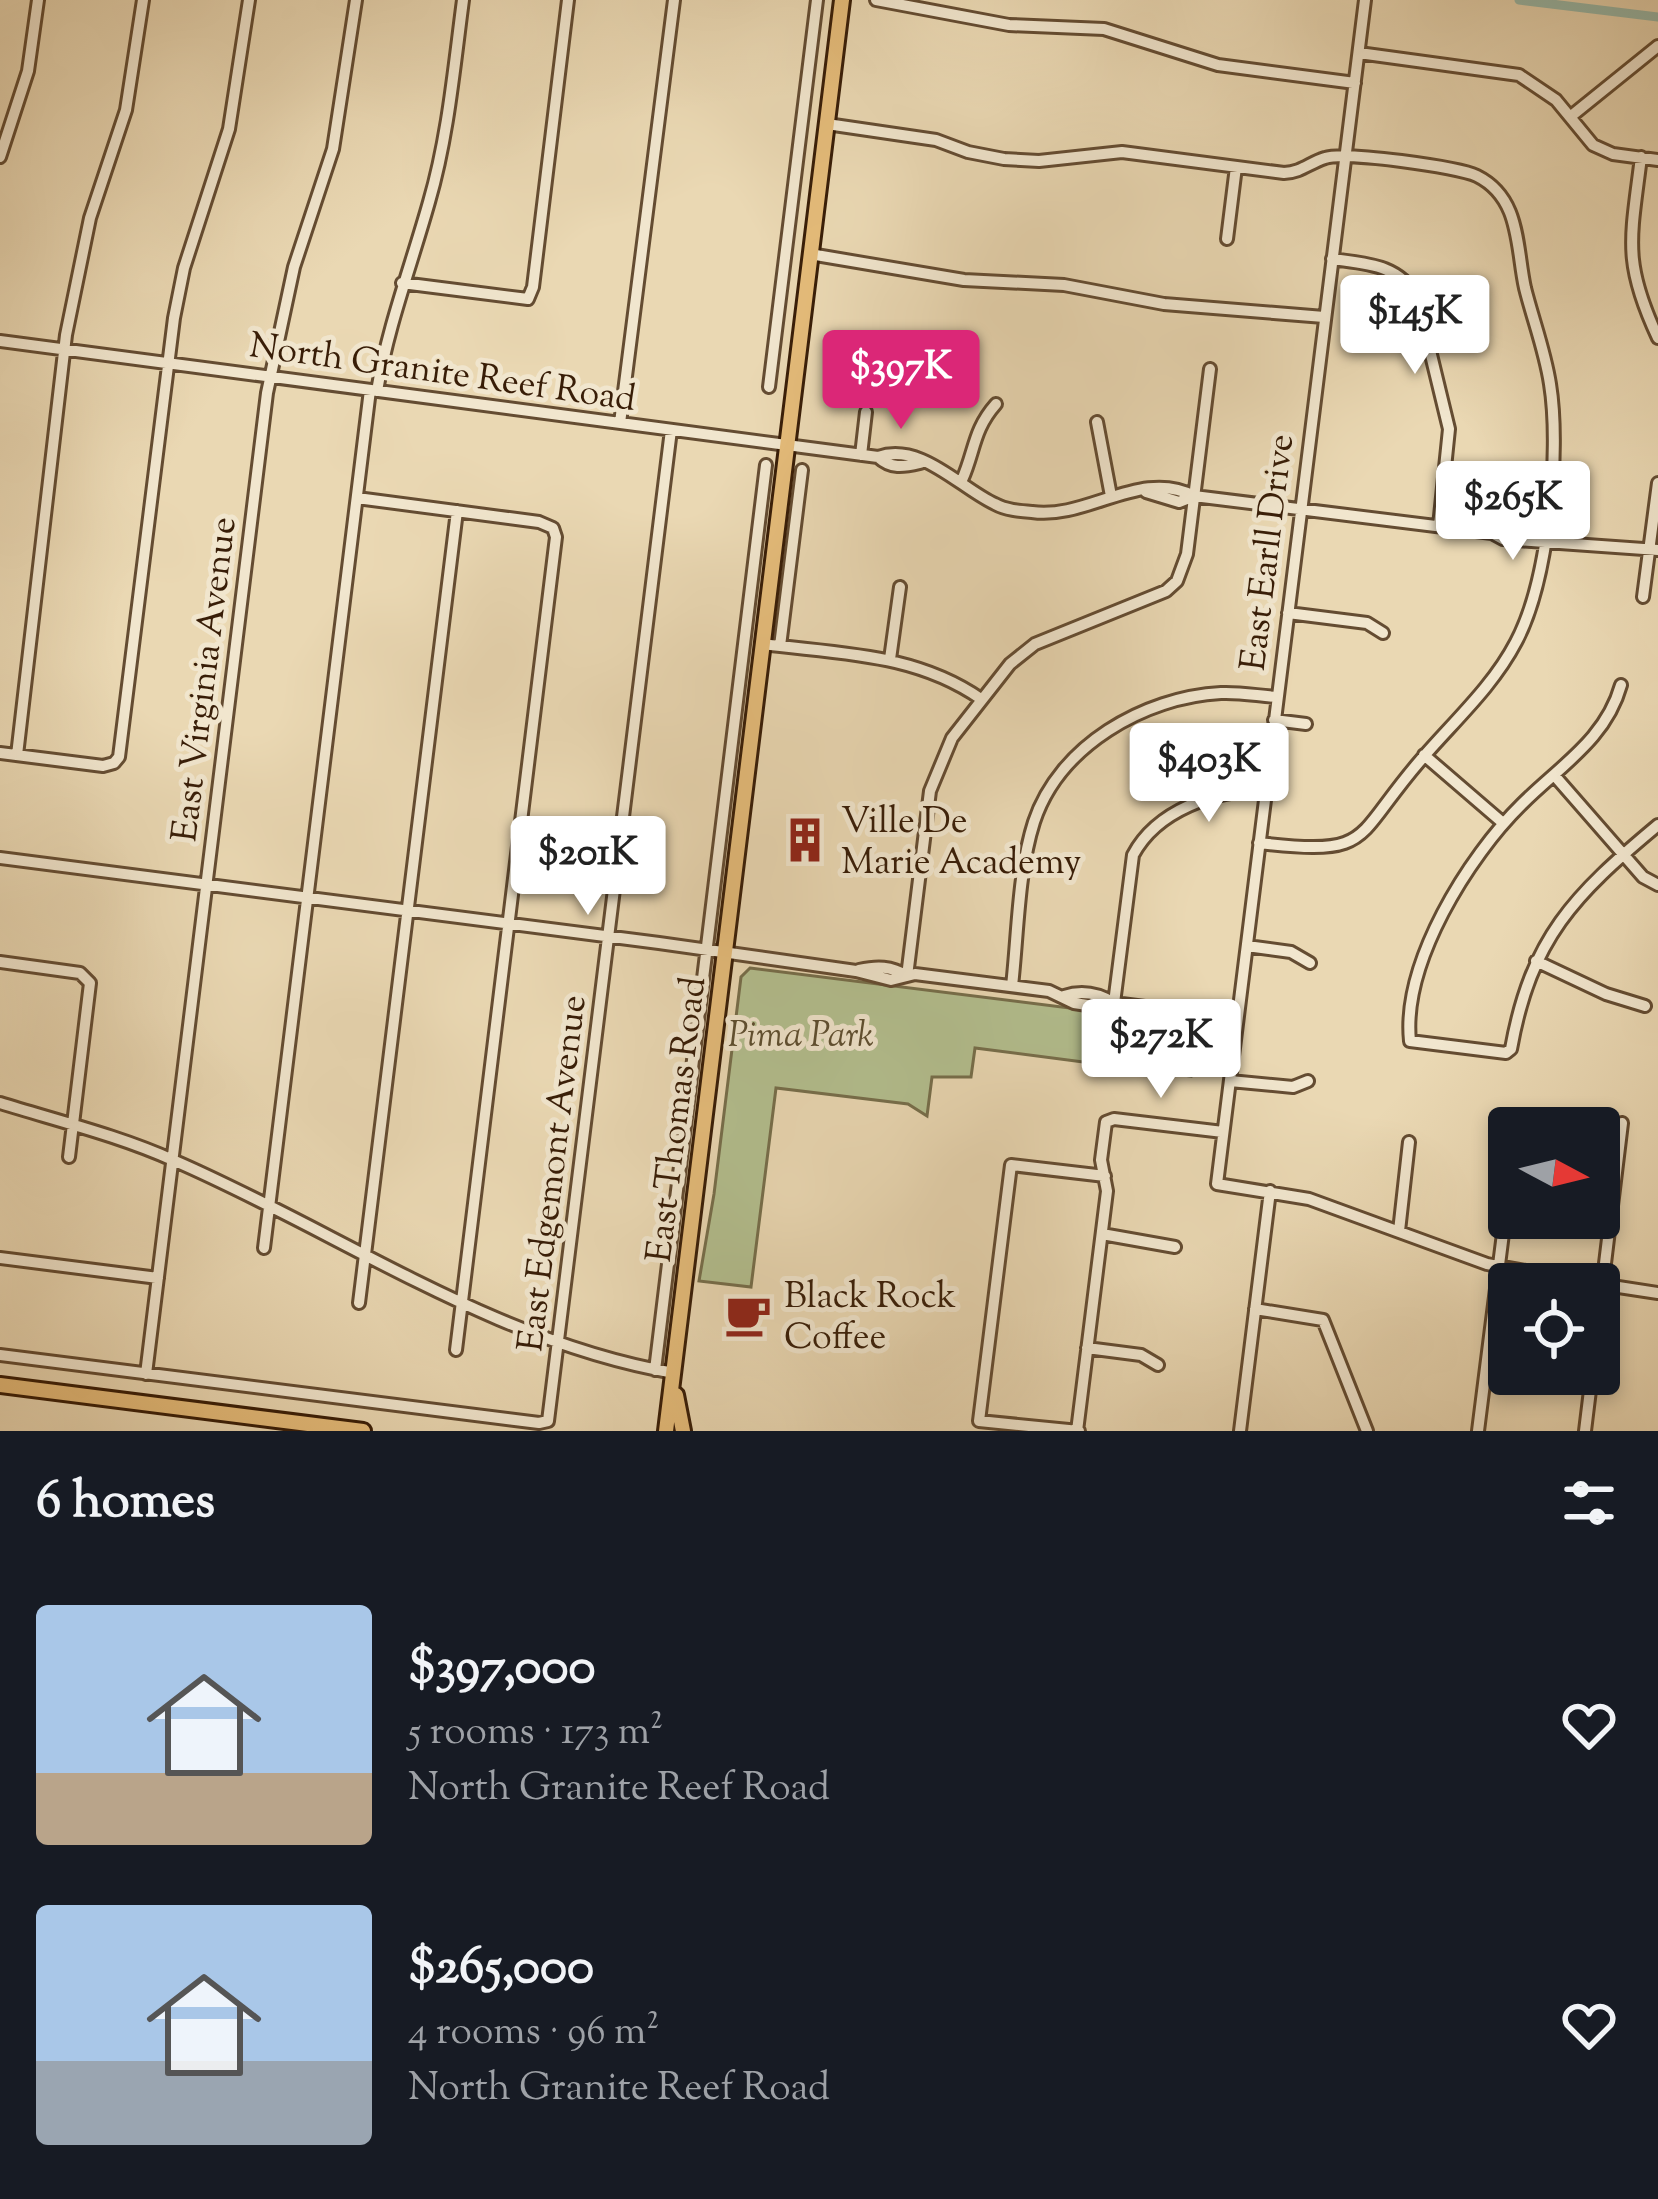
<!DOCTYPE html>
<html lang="en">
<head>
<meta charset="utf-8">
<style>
  body { margin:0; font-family:"Sorts Mill Goudy",serif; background:#242831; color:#f1f3f6; height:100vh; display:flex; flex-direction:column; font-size:45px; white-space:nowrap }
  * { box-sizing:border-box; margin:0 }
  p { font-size:39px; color:#9ea1a6 }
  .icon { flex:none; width:66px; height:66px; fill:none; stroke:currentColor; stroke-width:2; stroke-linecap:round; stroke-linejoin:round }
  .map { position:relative; height:1431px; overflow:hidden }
  .details { display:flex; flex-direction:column; background:#171b24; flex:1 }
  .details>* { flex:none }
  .needle { width:78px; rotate:97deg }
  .buttons { position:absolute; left:1488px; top:1107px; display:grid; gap:24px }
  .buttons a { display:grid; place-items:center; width:132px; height:132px; border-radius:12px; background:#171b24; box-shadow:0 6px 18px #0003; font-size:60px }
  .price { position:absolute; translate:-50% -102px; padding:0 27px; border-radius:12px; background:#fff; color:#222; font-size:39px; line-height:78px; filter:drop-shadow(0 3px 6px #0008) }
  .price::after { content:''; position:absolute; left:50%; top:72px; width:36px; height:27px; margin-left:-18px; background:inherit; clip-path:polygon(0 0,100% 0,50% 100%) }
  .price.current { background:#db2777; color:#fff }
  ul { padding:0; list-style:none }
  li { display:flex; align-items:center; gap:36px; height:300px; padding:0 36px }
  li span { display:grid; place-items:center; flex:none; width:336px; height:240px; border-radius:12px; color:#555 }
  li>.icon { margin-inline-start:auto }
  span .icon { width:144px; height:144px; fill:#fffc; stroke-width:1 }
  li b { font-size:51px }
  h2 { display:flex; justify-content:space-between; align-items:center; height:144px; padding:0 36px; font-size:51px }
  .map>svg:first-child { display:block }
  .green { fill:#b3bf8f; stroke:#766e4b; stroke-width:3 }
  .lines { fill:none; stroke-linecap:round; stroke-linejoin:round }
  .canal { stroke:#98baab; stroke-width:9 }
  .minor-casing { stroke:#644c32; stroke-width:16 }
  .major-casing { stroke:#381d07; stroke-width:20 }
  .minor { stroke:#f1e6ce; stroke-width:10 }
  .major { stroke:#e5bc7a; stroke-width:14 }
  .labels { text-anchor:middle; stroke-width:10; stroke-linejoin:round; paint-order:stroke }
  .street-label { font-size:36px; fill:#381d07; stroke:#f1e6ce }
  .poi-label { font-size:36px; fill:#381d07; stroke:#f1e6ce; text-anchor:start }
  .park-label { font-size:36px; font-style:italic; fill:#5d4e30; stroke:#f1e6ce }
</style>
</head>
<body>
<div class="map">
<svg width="1658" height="1431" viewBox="0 0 1658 1431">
  <rect width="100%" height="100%" fill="#ead8b3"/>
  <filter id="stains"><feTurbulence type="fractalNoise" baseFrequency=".00167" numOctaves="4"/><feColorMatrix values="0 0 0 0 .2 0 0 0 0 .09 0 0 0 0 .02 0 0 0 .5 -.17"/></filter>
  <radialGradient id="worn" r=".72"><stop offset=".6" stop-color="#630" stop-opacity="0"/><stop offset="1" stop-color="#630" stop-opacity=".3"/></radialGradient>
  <path class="green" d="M750,968L1173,1021L1168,1051L1193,1055L1191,1076L975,1048L971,1077H932L927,1116L908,1104L776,1088L751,1287L699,1281L714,1194L741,977Z"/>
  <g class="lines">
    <path class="canal" d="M1519,0L1658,17"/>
    <g class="minor-casing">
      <path id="minor" d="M876,0L1009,25L1104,29L1218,65L1355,83
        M1365,0L1217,1184L1309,1199L1487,1264L1597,1284
        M1359,53L1519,75L1556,100L1593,145L1613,154L1658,160
        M1570,117L1658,46
        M827,124L936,140L968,152L1004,159L1039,161L1122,152L1284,173C1302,172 1309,163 1325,158C1345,151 1458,167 1477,176C1521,198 1516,247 1525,288C1533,320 1545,351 1550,384C1561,452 1548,582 1516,642C1492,688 1452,723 1419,762C1352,840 1374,856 1259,843
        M0,157L28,71L38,0
        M1641,157C1631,239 1622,261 1658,338
        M1227,239L1236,167
        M810,254L964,280L1064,285L1164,304L1324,317
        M1332,259C1367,264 1398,264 1417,297L1449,429L1439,526
        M402,283L528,299L533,287L568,0
        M0,341L802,447L878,457C921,442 960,488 995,504C1006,510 1019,511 1032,512C1087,520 1141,468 1194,496L1492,533L1503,539L1658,550
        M769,387L817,0
        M377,391C388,326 411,266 429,202C448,137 454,68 463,0
        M1097,422L1111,496
        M620,423L674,0
        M861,455L866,412
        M878,457C891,469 903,467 920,463
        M962,480C975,451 973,430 996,404
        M1146,492L1179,502L1194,496
        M357,498L539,522L553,528L556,537L456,1350
        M1492,533L1503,529L1541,538
        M1643,597L1658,483
        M1288,613L1367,623L1383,633
        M762,644C839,654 915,653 981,699
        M780,646L802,470
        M890,659L900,587
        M1621,685C1606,739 1560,766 1522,804C1468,857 1402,963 1410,1041L1506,1053L1511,1049C1531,938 1574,895 1658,825
        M1274,720L1306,724
        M0,753L103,766L114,763L119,757L174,318L184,268L229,129L249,0
        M17,755L66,335L90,218L126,110L143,0
        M1424,755L1503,823
        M1554,775L1643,877L1658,885
        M0,858L659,943L856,971L891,980L915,974L1049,991L1074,1003L1100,1007L1114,1003L1237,1019
        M1247,946L1291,952L1310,963
        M1536,961L1606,994L1645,1006
        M0,962L80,973L90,983L69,1157
        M859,970C877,966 891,966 907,976
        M907,976L930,791L952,738L1010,664L1035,644L1166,591L1177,581L1187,554L1210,369
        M1012,986C1018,933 1018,872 1034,822C1059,746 1144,697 1221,693C1240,692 1259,696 1277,697
        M1064,996C1082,990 1098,993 1114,1003
        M1114,1003L1133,855C1157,810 1215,790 1265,790
        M1230,1081L1293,1087L1308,1081
        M0,1103C58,1121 120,1136 175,1161C341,1233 493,1342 674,1373
        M1399,1231L1409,1142
        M1102,1234L1175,1247
        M264,1248L370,390
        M0,1258L158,1278
        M1599,1284L1658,1293
        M359,1303L457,511
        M1255,1309L1323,1320L1367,1431
        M1599,1313L1622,1123
        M1087,1348L1141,1355L1158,1365
        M0,1355L539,1423L548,1421L671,430
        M655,1370L766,465
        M146,1374L267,393L294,267L333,149L356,0
        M1077,1431L1107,1191L1101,1160L1106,1122L1114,1119L1223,1132
        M1079,1431L979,1421L1011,1165L1105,1176
        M1240,1431L1270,1191
        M1478,1431L1509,1186
        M1585,1431L1592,1374"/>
    </g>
    <g class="major-casing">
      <path id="major" d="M0,1385L363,1431
        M676,1395L683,1431
        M666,1431L842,0"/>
    </g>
    <use href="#minor" class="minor"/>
    <use href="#major" class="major"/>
  </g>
  <defs>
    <g id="building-bare" transform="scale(3.6)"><path d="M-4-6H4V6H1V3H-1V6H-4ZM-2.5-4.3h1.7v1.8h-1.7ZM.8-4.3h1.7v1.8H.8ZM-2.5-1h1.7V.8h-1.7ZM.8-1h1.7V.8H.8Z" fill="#8f2418" stroke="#f1e6ce" stroke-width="2.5" paint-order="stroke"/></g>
    <g id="cafe-bare" transform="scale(3.6)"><path d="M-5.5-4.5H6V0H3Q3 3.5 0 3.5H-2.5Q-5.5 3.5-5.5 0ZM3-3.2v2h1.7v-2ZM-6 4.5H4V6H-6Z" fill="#8f2418" stroke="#f1e6ce" stroke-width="2.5" paint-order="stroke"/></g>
  </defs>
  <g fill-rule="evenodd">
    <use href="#building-bare" x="805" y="840"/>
    <use href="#cafe-bare" x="748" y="1315"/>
  </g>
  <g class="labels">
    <g class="street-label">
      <text transform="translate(443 370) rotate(8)" y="13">North Granite Reef Road</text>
      <text transform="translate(1265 552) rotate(-83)" y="13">East Earll Drive</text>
      <text transform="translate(202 679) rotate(-83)" y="13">East Virginia Avenue</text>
      <text transform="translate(674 1119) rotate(-83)" y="13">East Thomas Road</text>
      <text transform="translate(550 1173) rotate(-83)" y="13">East Edgemont Avenue</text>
    </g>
    <g class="poi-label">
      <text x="841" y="832">Ville De<tspan x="841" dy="41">Marie Academy</tspan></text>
      <text x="784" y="1307">Black Rock<tspan x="784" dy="41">Coffee</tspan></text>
    </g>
    <g class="park-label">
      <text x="801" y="1046">Pima Park</text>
    </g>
  </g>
  <rect width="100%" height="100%" filter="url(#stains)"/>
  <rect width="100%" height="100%" fill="url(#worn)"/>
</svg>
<div class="buttons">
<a><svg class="needle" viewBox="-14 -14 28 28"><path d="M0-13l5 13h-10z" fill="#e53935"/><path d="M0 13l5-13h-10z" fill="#9ea1a6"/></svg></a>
<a><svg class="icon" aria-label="locate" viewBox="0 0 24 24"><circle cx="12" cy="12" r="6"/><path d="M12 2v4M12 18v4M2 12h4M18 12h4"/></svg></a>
</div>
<b class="price" style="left:1415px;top:377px">$145K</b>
<b class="price current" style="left:901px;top:432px">$397K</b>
<b class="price" style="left:1513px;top:563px">$265K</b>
<b class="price" style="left:1209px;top:825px">$403K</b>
<b class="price" style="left:588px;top:918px">$201K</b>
<b class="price" style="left:1161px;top:1101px">$272K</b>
</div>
<section class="details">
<h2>6 homes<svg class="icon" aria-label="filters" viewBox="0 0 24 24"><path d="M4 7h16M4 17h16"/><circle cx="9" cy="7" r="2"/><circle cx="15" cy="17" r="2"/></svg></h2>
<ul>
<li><span style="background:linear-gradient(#a9c7e8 70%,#b9a48a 0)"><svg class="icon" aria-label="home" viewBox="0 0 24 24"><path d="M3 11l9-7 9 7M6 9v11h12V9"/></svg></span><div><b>$397,000</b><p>5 rooms · 173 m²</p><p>North Granite Reef Road</p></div><svg class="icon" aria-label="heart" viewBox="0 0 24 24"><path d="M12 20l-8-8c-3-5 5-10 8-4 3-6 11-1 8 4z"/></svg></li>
<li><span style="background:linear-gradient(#a9c7e8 65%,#9aa5b1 0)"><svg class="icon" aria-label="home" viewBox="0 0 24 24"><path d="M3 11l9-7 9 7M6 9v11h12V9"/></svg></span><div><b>$265,000</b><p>4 rooms · 96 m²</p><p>North Granite Reef Road</p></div><svg class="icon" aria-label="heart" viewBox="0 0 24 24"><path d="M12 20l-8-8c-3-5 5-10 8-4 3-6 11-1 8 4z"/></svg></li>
</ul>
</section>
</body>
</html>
